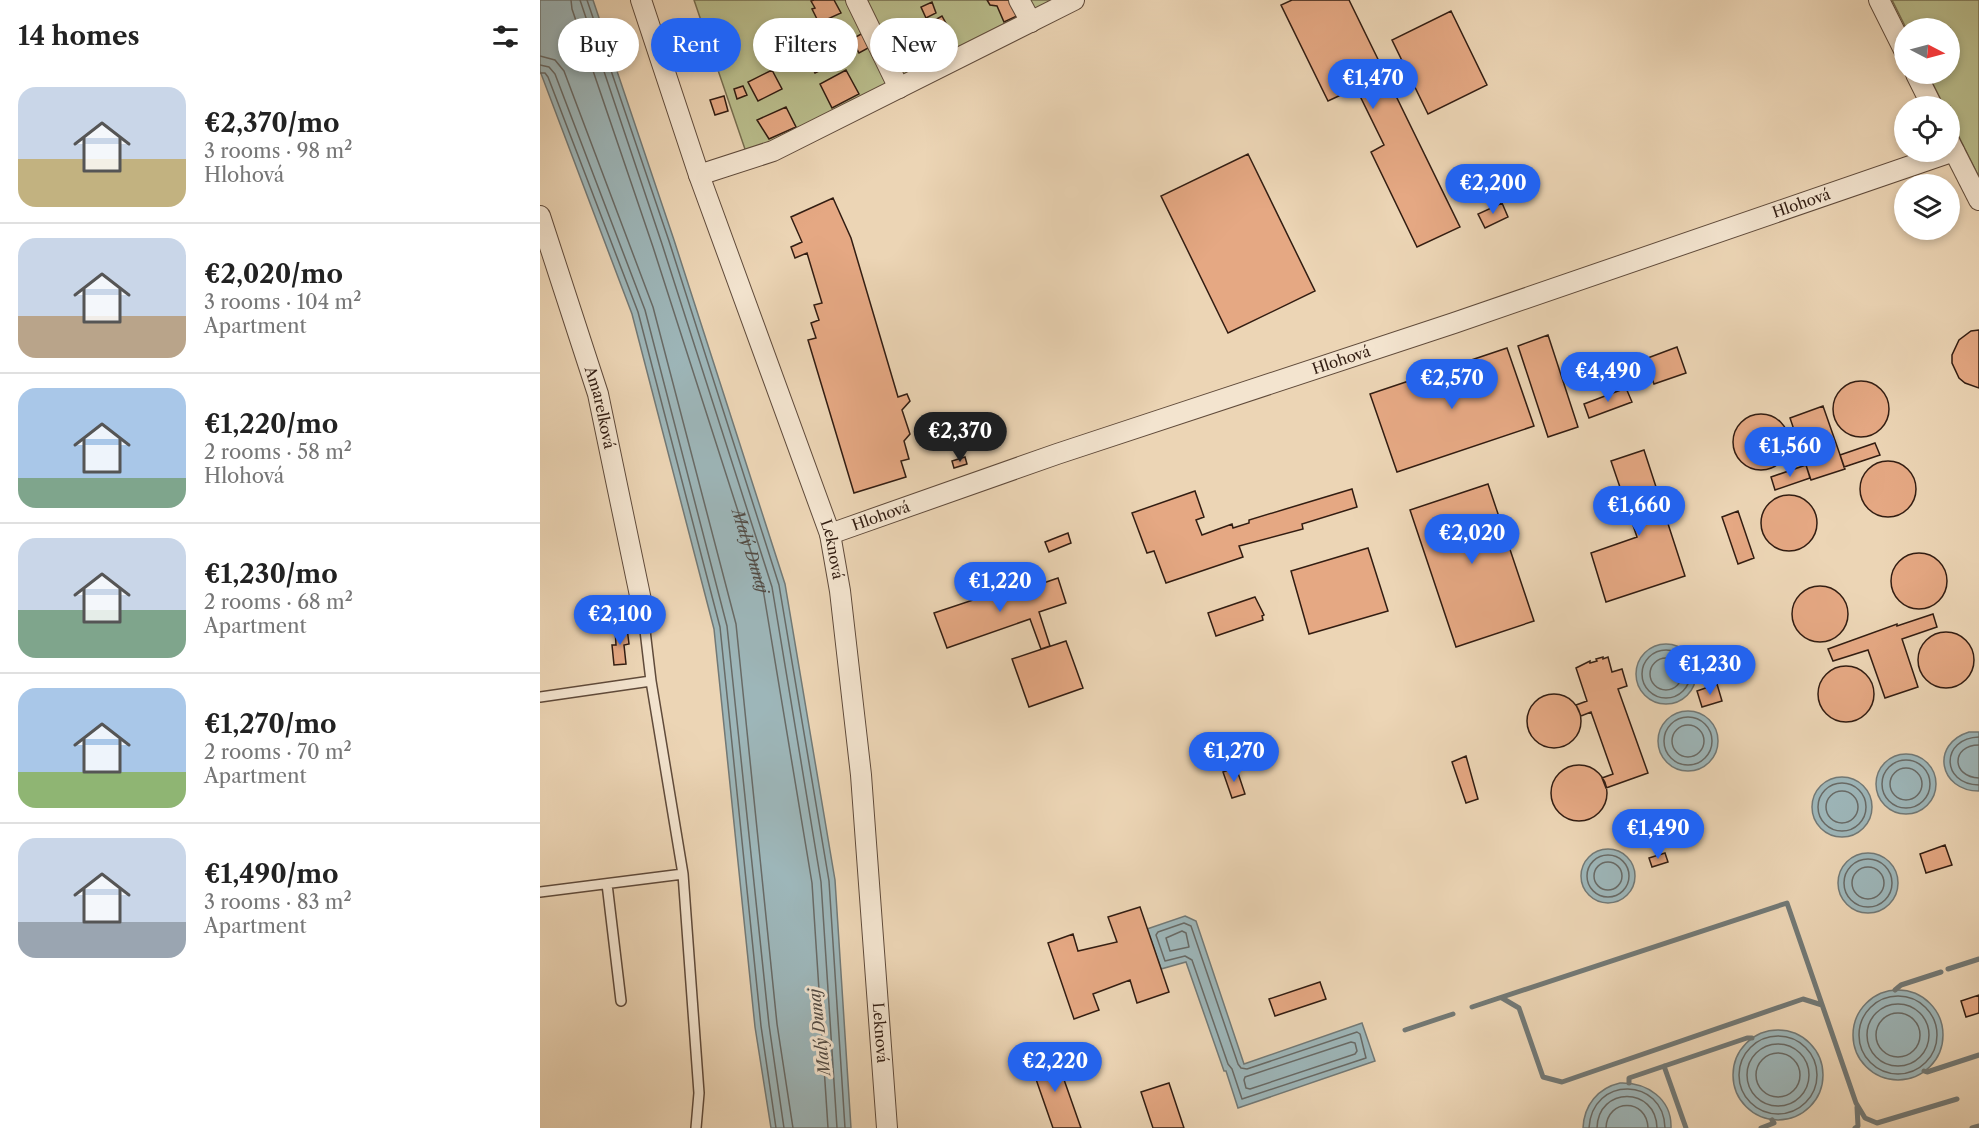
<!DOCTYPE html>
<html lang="en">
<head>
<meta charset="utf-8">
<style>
  body { margin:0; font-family:"Libre Caslon Text",serif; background:#f2f2f2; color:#222; height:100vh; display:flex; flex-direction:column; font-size:22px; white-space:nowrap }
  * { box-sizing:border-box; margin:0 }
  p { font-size:20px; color:#767676 }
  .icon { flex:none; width:33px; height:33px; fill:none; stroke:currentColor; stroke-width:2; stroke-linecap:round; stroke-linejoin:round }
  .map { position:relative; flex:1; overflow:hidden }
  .sheet { display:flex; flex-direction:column; background:#fff; width:540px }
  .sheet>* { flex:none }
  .hud { position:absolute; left:18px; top:18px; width:570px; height:54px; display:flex; gap:12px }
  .needle { width:39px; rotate:96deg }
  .controls { position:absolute; left:1354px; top:18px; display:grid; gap:12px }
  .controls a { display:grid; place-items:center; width:66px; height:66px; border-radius:50%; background:#fff; box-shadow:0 3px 9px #0003; font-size:30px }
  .price { position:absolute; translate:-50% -51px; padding:0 14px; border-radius:21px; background:#2563eb; color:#fff; font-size:20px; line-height:39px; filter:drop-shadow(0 2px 3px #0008) }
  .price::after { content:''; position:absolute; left:50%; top:36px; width:18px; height:14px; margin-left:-9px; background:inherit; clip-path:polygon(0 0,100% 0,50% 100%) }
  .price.on { background:#222; color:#fff }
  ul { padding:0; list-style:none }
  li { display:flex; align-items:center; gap:18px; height:150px; padding:0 18px }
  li+li { border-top:2px solid #e0e0e0 }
  li span { display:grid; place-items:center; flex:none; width:168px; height:120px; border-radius:18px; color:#555 }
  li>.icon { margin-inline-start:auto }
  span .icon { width:72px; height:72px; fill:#fffc; stroke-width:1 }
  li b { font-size:26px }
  h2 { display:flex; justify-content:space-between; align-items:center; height:72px; padding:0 18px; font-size:26px }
  .tag { padding:0 21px; border-radius:27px; background:#fff; box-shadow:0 3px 9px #0003; font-size:21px; line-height:54px }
  .tag.on { background:#2563eb; color:#fff }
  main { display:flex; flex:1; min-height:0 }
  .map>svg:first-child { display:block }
  .green { fill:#b9bd8c; stroke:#766d4f; stroke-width:1.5 }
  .water { fill:#9db6b9; stroke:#727976; stroke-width:1.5 }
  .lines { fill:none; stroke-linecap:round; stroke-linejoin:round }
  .shore { stroke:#686a66; stroke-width:1.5 }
  .stream { stroke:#727976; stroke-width:5 }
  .building { fill:#e5a883; stroke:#321d12; stroke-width:1.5 }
  .service-casing { stroke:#604b3b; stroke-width:12 }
  .minor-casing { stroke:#604b3b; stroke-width:22 }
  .service { stroke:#f3e4cf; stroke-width:9 }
  .minor { stroke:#f3e4cf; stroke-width:20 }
  .labels { text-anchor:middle; stroke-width:6; stroke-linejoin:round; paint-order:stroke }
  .street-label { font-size:15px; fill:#321d12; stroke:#f3e4cf }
  .water-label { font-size:16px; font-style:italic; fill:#524b44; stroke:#f3e4cf }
</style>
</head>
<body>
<main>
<section class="sheet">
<h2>14 homes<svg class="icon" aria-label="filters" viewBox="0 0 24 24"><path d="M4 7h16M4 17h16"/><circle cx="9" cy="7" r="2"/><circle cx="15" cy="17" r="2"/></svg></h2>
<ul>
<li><span style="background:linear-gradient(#c9d6e8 60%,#c2b280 0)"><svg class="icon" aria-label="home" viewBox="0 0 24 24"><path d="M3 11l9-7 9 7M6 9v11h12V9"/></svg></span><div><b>€2,370/mo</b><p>3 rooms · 98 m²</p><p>Hlohová</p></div></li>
<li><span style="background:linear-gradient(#c9d6e8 65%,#b9a48a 0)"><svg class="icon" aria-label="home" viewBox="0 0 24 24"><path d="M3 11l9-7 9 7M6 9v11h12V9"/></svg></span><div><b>€2,020/mo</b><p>3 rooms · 104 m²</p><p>Apartment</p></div></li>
<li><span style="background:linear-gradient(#a9c7e8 75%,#7fa58c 0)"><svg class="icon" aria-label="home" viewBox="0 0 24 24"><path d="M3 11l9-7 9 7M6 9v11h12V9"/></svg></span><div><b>€1,220/mo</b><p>2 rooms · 58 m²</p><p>Hlohová</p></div></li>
<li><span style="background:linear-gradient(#c9d6e8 60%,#7fa58c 0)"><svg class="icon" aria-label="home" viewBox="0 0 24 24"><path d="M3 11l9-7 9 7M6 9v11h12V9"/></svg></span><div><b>€1,230/mo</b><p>2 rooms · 68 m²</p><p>Apartment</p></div></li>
<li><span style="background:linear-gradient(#a9c7e8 70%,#8fb573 0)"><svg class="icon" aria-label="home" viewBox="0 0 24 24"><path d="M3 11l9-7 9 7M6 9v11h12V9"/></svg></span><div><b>€1,270/mo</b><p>2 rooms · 70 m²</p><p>Apartment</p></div></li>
<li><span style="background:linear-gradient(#c9d6e8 70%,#9aa5b1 0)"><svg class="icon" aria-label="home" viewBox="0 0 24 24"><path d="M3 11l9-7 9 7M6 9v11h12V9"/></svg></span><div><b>€1,490/mo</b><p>3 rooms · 83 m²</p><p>Apartment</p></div></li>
</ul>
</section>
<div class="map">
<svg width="1439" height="1128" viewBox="0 0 1439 1128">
  <rect width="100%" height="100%" fill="#ecd5b5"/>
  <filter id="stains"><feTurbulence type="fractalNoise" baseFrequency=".00333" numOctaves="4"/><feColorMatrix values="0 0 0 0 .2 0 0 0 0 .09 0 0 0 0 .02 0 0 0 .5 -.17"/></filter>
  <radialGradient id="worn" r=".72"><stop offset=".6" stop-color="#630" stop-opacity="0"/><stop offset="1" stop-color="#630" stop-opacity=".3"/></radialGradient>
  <path class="green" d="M154,0H516L207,155Z
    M1352,0H1439V177L1410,119V106H1404L1388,74H1410V28H1366Z"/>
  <path class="water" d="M0,0H53L134,240L245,584L295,880L311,1128H231L215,1027L174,629L92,314L0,71Z
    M1096 674a30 30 0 1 1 60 0a30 30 0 1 1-60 0Z
    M1118 741a30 30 0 1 1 60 0a30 30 0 1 1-60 0Z
    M1429,732H1439V791C1399,791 1390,744 1429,732Z
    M1336 784a30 30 0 1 1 60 0a30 30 0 1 1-60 0Z
    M1272 807a30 30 0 1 1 60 0a30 30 0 1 1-60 0Z
    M1041 876a27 27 0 1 1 54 0a27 27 0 1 1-54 0Z
    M1298 883a30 30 0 1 1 60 0a30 30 0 1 1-60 0Z
    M645,916L656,921L704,1064L822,1023L835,1061L698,1108L686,1071H684L646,962L621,969L607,929Z
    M1313 1035a45 45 0 1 1 90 0a45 45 0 1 1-90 0Z
    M1193 1075a45 45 0 1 1 90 0a45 45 0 1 1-90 0Z
    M1080,1083C1107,1082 1132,1099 1131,1128H1043C1044,1105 1058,1088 1080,1083Z"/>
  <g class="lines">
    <g class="shore">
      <path id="s1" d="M31,0L32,9L113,247L223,589L272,883L288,1128"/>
      <path d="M40,0L122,244L232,587L281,882L297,1128"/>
      <path d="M47,0L129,241L239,585L289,881L305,1128"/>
      <path d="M0,56L15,60L24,71L113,307L196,624L237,1024L253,1128"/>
      <path d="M0,65L9,67L15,74L105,310L187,626L229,1025L244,1128"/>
      <path d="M0,73H5L8,77L98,312L180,627L221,1026L236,1128"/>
      <circle cx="1126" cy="674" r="24"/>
      <circle cx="1126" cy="674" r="16"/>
      <circle cx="1148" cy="741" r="24"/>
      <circle cx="1148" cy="741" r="16"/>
      <path d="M1439,737C1401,738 1400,784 1439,785"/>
      <path d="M1439,745C1411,745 1411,777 1439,778"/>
      <circle cx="1366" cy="784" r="24"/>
      <circle cx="1366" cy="784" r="16"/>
      <circle cx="1302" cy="807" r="24"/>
      <circle cx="1302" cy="807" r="16"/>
      <circle cx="1068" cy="876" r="21"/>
      <circle cx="1328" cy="883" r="24"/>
      <circle cx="1068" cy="876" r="14"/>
      <circle cx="1328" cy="883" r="16"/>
      <path d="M644,923L651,926L698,1064L701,1068L707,1069L817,1032L820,1034L826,1058L702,1099L692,1069L688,1064L652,960L645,956L625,961L616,935L618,932Z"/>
      <path d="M642,931L646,933L649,947L630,951L626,938Z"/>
      <circle cx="1358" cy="1035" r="39"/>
      <circle cx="1358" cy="1035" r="31"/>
      <circle cx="1358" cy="1035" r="22"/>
      <circle cx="1238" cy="1075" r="39"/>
      <path d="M811,1042L815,1043L817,1051L815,1054L710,1089L706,1088L704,1080L705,1077Z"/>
      <circle cx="1238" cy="1075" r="31"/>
      <circle cx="1238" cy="1075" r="22"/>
      <path d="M1049,1128C1052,1075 1124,1077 1125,1128"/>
      <path d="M1057,1128C1058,1086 1116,1086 1117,1128"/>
      <path d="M1066,1128C1067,1098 1107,1098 1108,1128"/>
    </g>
    <path class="stream" d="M1408,969L1439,959
      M1355,990L1361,985L1401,972
      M962,998L979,1008L1003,1077L1022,1082L1263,999L1282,1005
      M932,1007L1247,903L1316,1103L1325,1118L1337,1123L1417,1099
      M865,1030L913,1014
      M1124,1066L1146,1128
      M1384,1071L1387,1072L1439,1055
      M1089,1083V1078L1207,1038H1212
      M1221,1128L1234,1123L1232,1120
      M1315,1128L1318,1126L1317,1107
      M1432,1128L1439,1126"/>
  </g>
  <path class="building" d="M274,0H294L301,13L279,23L272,9L275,8L271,1Z
    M447,0H469L477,16L464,22L457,6L450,5Z
    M752,0H809L920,227L877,247L831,152L844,145L816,88L788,101L741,5Z
    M392,2L396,13L386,18L381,7Z
    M911,11L947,85L888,114L852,40Z
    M402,16L408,27L399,32L393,21Z
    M323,33L330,47L319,53L312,39Z
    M293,37L304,59L275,73L264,52Z
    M232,70L242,89L218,101L208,82Z
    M306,70L319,94L292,108L280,84Z
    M203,86L207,95L197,99L194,89Z
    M184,96L188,111L175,115L170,100Z
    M246,107L256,127L229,139L217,120Z
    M708,154L775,291L688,333L621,196Z
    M293,198L311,238L358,397L367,394L370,401L362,410L370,434L364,441L369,459L361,461L366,477L314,493L268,340L276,338L271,323L279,320L274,305L282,303L267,253L255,258L251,247L262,242L251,217Z
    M962,203L968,217L945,228L938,214Z
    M1439,330V388L1425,383L1419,378L1412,363V355L1419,340L1431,331Z
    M1008,335L1038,427L1008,437L978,346Z
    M1137,347L1146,373L1114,384L1105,359Z
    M967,348L994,426L857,472L830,394Z
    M1293 409a28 28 0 1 1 56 0a28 28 0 1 1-56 0Z
    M1086,388L1092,402L1049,418L1044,404Z
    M1283,406L1305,469L1271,480L1250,418Z
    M1193 442a28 28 0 1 1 56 0a28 28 0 1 1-56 0Z
    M1335,443L1340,455L1304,467L1300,455Z
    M1104,450L1145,576L1066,602L1051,553L1097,537L1071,461Z
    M425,457L427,464L414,468L412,461Z
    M1320 489a28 28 0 1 1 56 0a28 28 0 1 1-56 0Z
    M1266,465L1270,478L1235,490L1231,477Z
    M948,484L994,621L916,647L870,510Z
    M812,489L817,507L762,524L763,529L699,546L703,557L626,583L614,551L607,553L592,513L655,491L664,517L656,520L662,535L692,524L693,528L709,523V520Z
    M1221 523a28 28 0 1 1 56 0a28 28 0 1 1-56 0Z
    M1198,511L1214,558L1198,564L1182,517Z
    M528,533L531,543L509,552L505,542Z
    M828,548L848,611L769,634L751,571Z
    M1351 581a28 28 0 1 1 56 0a28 28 0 1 1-56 0Z
    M518,578L526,603L499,612L510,646L501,649L490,619L407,648L394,613L478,585L480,591Z
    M1252 614a28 28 0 1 1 56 0a28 28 0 1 1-56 0Z
    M715,597L724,615L722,616L723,620L676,636L668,613Z
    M1393,614L1397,627L1362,639L1378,687L1345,698L1328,650L1293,661L1288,649L1357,624V626Z
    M87,628L89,644L84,645L86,664L74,665L72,645H76L75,629Z
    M1378 660a28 28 0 1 1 56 0a28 28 0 1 1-56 0Z
    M526,641L543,688L489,707L472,659Z
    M1063,657V659L1068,657L1072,672L1082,669L1087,686L1078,689L1108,773L1066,788L1062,778L1073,774L1051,712L1041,716L1036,705L1047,701L1036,668L1050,661V663L1057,661L1056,659Z
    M1278 694a28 28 0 1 1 56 0a28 28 0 1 1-56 0Z
    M1177,684L1182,701L1162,707L1157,691Z
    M987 721a27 27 0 1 1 54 0a27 27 0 1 1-54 0Z
    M926,756L938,799L926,803L912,762Z
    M1011 793a28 28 0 1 1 56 0a28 28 0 1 1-56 0Z
    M696,767L705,794L692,798L683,772Z
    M1405,845L1412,865L1386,873L1380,854Z
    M1125,853L1128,862L1112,867L1109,858Z
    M600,907L629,992L597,1003L590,980L553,994L559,1010L534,1019L508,943L533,934L538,951L577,942L568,917Z
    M780,982L786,999L735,1016L729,999Z
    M1439,995V1013L1426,1017L1421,1001Z
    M515,1054L541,1128H513L490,1062Z
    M629,1083L644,1128H613L601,1092Z"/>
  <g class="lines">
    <g class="service-casing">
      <path id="service" d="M0,697L111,681
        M143,874L159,1093L156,1128
        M67,884L81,1001
        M0,892L143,874L111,681L102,605"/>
    </g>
    <g class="minor-casing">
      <g id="minor">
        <path id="s2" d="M101,0L159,175L290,534L300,591L321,775L347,1128"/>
        <path d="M316,0L359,88"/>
        <path d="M479,0L491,22"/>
        <path d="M1339,0L1365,52"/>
        <path d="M1376,74L1392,106"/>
        <path d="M1410,143L1439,200"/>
        <path d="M159,175L233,151L534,0"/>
        <path id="s3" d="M0,216L58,394L102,605"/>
        <path id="s4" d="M290,534L517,454L914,323L1414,151"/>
      </g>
    </g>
    <use href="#service" class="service"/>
    <use href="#minor" class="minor"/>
  </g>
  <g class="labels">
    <g class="street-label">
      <text dy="5" stroke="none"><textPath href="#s4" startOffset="1026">Hlohová</textPath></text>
      <text dy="5" stroke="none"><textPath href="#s4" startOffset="540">Hlohová</textPath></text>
      <text dy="5" stroke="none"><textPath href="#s3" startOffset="201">Amarelková</textPath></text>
      <text dy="5" stroke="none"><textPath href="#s4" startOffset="54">Hlohová</textPath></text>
      <text dy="5" stroke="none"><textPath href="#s2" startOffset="582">Leknová</textPath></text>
      <text dy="5" stroke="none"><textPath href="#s2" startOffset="1068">Leknová</textPath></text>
    </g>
    <g class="water-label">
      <text dy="6" stroke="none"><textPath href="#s1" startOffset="580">Malý Dunaj</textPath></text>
      <text transform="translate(279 1032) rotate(-97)" y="6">Malý Dunaj</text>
    </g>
  </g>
  <rect width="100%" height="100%" filter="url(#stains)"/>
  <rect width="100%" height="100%" fill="url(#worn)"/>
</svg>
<div class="controls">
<a><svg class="needle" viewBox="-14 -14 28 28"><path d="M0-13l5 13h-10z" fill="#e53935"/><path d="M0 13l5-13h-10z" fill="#767676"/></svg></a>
<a><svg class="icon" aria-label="locate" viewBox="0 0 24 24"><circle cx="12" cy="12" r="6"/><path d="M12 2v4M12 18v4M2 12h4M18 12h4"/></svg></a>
<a><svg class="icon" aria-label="layers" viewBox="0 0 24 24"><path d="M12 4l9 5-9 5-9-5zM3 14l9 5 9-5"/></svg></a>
</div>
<b class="price" style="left:833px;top:110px">€1,470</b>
<b class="price" style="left:953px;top:215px">€2,200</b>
<b class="price" style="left:1068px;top:403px">€4,490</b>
<b class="price" style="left:912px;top:410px">€2,570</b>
<b class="price on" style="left:420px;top:463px">€2,370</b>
<b class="price" style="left:1250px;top:478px">€1,560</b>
<b class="price" style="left:1099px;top:537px">€1,660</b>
<b class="price" style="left:932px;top:565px">€2,020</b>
<b class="price" style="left:460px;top:613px">€1,220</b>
<b class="price" style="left:80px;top:646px">€2,100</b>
<b class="price" style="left:1170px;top:696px">€1,230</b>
<b class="price" style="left:694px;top:783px">€1,270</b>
<b class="price" style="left:1118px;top:860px">€1,490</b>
<b class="price" style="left:515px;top:1093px">€2,220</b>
<div class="hud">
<a class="tag">Buy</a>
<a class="tag on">Rent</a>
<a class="tag">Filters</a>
<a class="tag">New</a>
</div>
</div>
</main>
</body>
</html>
